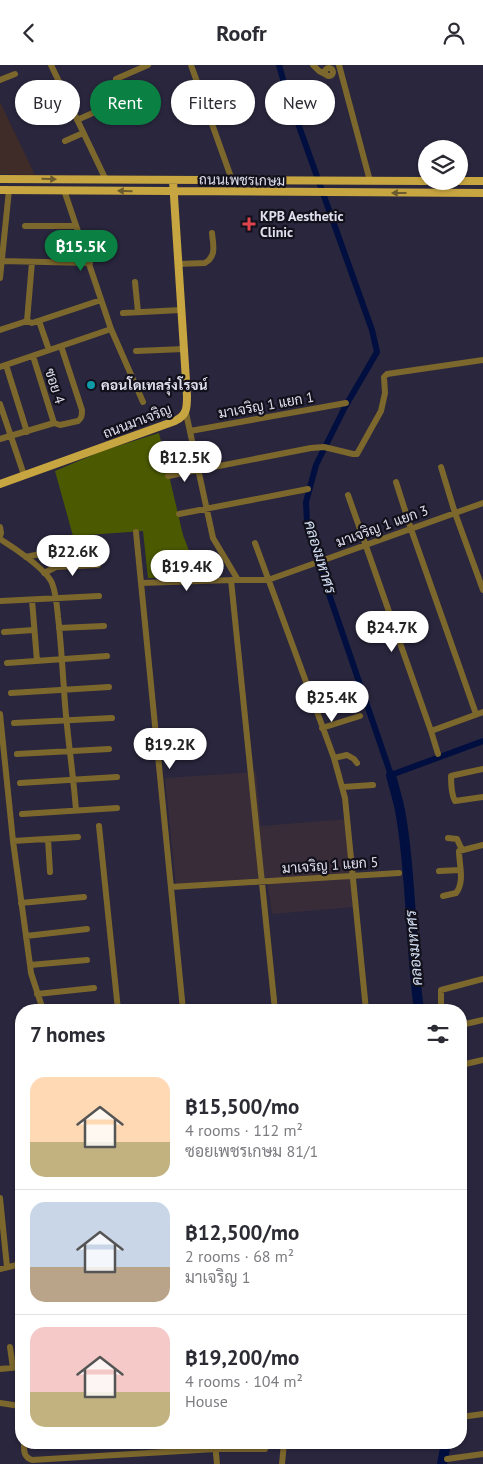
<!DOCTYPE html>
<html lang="en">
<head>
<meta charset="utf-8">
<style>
  body { margin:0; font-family:"PT Sans",Sarabun,sans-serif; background:#f2f2f3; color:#2b2b33; height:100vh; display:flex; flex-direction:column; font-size:19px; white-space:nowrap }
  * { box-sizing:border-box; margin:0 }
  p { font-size:16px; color:#7c7c81 }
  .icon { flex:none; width:28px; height:28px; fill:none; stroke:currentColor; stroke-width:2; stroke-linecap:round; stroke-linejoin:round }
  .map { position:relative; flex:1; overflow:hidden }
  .sheet { position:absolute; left:15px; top:939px; width:452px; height:445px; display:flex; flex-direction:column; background:#fff; border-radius:20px; box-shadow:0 1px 4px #0004 }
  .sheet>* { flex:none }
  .guide { position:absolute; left:15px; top:15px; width:454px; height:45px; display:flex; gap:10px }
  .controls { position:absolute; left:418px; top:75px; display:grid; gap:10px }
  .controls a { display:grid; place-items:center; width:50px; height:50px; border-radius:50%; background:#fff; box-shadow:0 1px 4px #0004; font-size:25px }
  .price { position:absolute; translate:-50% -42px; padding:0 11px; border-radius:18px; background:#fff; color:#222; font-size:16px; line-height:32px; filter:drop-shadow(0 1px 2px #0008) }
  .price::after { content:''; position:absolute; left:50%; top:30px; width:15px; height:11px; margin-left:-8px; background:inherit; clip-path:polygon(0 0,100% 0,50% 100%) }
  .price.current { background:#0b8043; color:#fff }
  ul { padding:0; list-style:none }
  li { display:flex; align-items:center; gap:15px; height:125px; padding:0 15px }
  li+li { border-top:1px solid #e1e1e2 }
  li span { display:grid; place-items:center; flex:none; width:140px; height:100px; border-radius:15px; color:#555 }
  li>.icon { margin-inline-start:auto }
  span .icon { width:60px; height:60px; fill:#fffc; stroke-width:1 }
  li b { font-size:21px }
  h2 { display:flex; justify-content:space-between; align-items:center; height:60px; padding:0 15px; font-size:21px }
  .pill { padding:0 18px; border-radius:22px; background:#fff; box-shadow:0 1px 4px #0004; font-size:18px; line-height:45px }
  .pill.current { background:#0b8043; color:#fff }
  header { display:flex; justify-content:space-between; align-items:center; height:65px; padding:0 15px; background:#fff; font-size:22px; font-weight:800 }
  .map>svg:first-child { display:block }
  .commercial { fill:#3f2b28 }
  .industrial { fill:#392c39 }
  .green { fill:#4b5a00 }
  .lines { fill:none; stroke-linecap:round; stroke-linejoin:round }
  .canal { stroke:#000f40; stroke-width:6 }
  .river { stroke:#000f40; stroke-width:10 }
  .minor { stroke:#7c672c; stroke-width:6 }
  .major { stroke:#c7a540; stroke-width:8 }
  .oneway { fill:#6c5b2e }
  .health-dot { fill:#e0444e; stroke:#12111b; stroke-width:2 }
  .culture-dot { fill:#0f9aa8; stroke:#12111b; stroke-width:2 }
  .labels { text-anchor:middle; stroke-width:4.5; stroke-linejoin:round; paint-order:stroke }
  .street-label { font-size:14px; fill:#e0dfee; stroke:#12111b }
  .poi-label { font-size:14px; font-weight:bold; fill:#e0dfee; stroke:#12111b; text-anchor:start }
  .water-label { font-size:15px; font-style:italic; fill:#d4e0f4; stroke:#12111b }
</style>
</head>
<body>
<header><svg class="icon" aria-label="back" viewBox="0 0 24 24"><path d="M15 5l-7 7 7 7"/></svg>Roofr<svg class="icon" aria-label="person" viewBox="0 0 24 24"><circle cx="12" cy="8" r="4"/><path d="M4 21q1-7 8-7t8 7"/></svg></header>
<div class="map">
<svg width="483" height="1399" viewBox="0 0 483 1399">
  <rect width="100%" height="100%" fill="#29263d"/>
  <path class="commercial" d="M0,37L35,110L0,109Z"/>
  <path class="industrial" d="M256,707L261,761L348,754L355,842L272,849L267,815L176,821L165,713Z"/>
  <path class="green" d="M159,368L183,470L199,512L148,513L143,466L73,471L55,406L102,386Z"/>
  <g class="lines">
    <path class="canal" d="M279,0L286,25L372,265L377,287L345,342L316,400L306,437L307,458L317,494L391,710L483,676"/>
    <path class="river" d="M391,710C394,723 399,737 401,751C412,815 410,881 419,945
      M442,1399L446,1378"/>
    <path class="minor" d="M51,0L106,115
      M191,0L232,115
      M313,0L319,6L325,9
      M339,0L370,116
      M325 7a4 4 0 1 1 8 0a4 4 0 1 1-8 0Z
      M116,14L148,0
      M0,15L15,9
      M77,55L111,40
      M65,76L83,68
      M64,125L111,264L143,337
      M25,161H76
      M1,196L90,198
      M178,199L205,198C217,191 213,179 212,168
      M0,213L9,125
      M135,217L138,247
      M123,248L181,245
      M27,256L32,197
      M39,256L49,285
      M0,265L27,256L32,258L101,235
      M136,286L184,284
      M33,291L54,358
      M6,300L27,367
      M0,302L111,264
      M0,339L24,410
      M186,348L213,473L238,515
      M190,366L346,338
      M0,374L54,358L60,360L78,356C82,353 82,350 82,345L61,281
      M441,402L455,448L483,525
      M168,411L311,383L324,382L353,389H357L381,346L385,328L384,312L387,309L483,295
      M396,417L411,464L476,649
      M348,430L431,666L438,689
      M179,449L308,424
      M0,462L1,468L0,471
      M136,467L183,945
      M0,474C13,482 46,504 52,518C56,528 57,541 58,552C61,576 62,600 64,624C66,664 73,705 76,745
      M255,478L334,693L345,733L366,945
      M26,492L40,489L97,486
      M44,508L56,502L98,500
      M231,515L275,945
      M141,518L231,515H268L483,438
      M32,535L37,596
      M1,536L99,531
      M59,563L104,561
      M4,567L34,565
      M7,598L107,591
      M11,628L109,622
      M0,649L13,776L30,900L31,908L43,945
      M14,658L112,653
      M322,663L360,651
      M431,666L483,647
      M17,689L109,684
      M334,693L347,690L354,694L357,698
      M483,704L455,710L451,711C451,719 451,729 455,736L483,732
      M20,718L117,712
      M343,722L373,720
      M22,749L117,743
      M99,761L118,945
      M448,773L457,774L462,785
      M48,774L50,807
      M13,776L78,772
      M439,806L460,805
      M171,822L399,808
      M443,831L456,828C465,817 459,799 459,786L483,780
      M21,838L84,832
      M26,871L87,864
      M30,900L87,895
      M37,929L94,923
      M441,945V925L483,914
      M461,960L483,955
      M461,1000L483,995
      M0,1133L7,1202
      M0,1204L21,1199
      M10,1282L13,1303
      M0,1304L21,1302
      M20,1313L21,1329
      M0,1338L20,1341
      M21,1340C18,1343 18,1348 21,1351
      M461,1352L483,1349
      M24,1378C24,1385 23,1392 32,1395L215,1384H265
      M215,1378L217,1399
      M447,1394L483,1389
      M282,1399L284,1378"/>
    <path class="major" d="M0,114L426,116
      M459,116H483
      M0,125L483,128
      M0,419L175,356C187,350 187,343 187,331L173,116"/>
  </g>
  <defs><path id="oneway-solid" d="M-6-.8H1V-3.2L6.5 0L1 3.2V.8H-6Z" transform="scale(1.25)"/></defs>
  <g class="oneway">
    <use href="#oneway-solid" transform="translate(49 114) rotate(1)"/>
    <use href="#oneway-solid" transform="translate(125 126) rotate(-179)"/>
    <use href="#oneway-solid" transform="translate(399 128) rotate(-180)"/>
  </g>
  <path class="health-dot" d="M246.5 151.5h5v5h5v5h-5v5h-5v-5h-5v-5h5z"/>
  <circle class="culture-dot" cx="91" cy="320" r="5"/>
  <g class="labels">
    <g class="street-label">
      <text transform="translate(242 115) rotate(1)" y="5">ถนนเพชรเกษม</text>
      <text transform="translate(55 321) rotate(72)" y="5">ซอย 4</text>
      <text transform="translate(266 340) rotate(-10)" y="5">มาเจริญ 1 แยก 1</text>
      <text transform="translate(137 356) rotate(-21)" y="5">ถนนมาเจริญ</text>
      <text transform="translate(382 461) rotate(-20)" y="5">มาเจริญ 1 แยก 3</text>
      <text transform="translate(330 800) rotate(-4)" y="5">มาเจริญ 1 แยก 5</text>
    </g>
    <g class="poi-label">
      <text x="260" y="156">KPB Aesthetic<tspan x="260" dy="16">Clinic</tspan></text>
      <text x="101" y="325">คอนโดเทลรุ่งโรจน์</text>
    </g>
    <g class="water-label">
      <text transform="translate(320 492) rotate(73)" y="5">คลองมหาศร</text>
      <text transform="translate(414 883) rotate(-95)" y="5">คลองมหาศร</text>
    </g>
  </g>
</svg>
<div class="controls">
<a><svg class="icon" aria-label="layers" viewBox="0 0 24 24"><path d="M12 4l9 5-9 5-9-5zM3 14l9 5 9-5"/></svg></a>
</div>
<b class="price current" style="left:81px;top:207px">฿15.5K</b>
<b class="price" style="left:185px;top:418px">฿12.5K</b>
<b class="price" style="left:73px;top:512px">฿22.6K</b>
<b class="price" style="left:187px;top:527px">฿19.4K</b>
<b class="price" style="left:392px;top:588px">฿24.7K</b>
<b class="price" style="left:332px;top:658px">฿25.4K</b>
<b class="price" style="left:170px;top:705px">฿19.2K</b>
<div class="guide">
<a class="pill">Buy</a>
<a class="pill current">Rent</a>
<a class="pill">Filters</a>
<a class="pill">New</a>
</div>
<section class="sheet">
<h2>7 homes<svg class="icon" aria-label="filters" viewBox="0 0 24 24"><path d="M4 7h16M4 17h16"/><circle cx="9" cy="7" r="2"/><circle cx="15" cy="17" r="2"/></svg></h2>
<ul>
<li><span style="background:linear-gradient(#ffd9b3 65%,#c2b280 0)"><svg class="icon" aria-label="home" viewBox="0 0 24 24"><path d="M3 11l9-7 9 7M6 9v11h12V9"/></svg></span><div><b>฿15,500/mo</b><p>4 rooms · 112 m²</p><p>ซอยเพชรเกษม 81/1</p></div></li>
<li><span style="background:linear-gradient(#c9d6e8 65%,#b9a48a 0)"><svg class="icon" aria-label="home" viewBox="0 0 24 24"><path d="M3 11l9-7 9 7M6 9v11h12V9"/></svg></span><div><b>฿12,500/mo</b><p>2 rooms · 68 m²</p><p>มาเจริญ 1</p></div></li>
<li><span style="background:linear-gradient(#f6c9c9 65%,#c2b280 0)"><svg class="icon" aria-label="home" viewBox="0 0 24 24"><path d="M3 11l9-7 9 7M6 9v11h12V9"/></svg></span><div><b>฿19,200/mo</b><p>4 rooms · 104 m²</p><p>House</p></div></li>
</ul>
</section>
</div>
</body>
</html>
